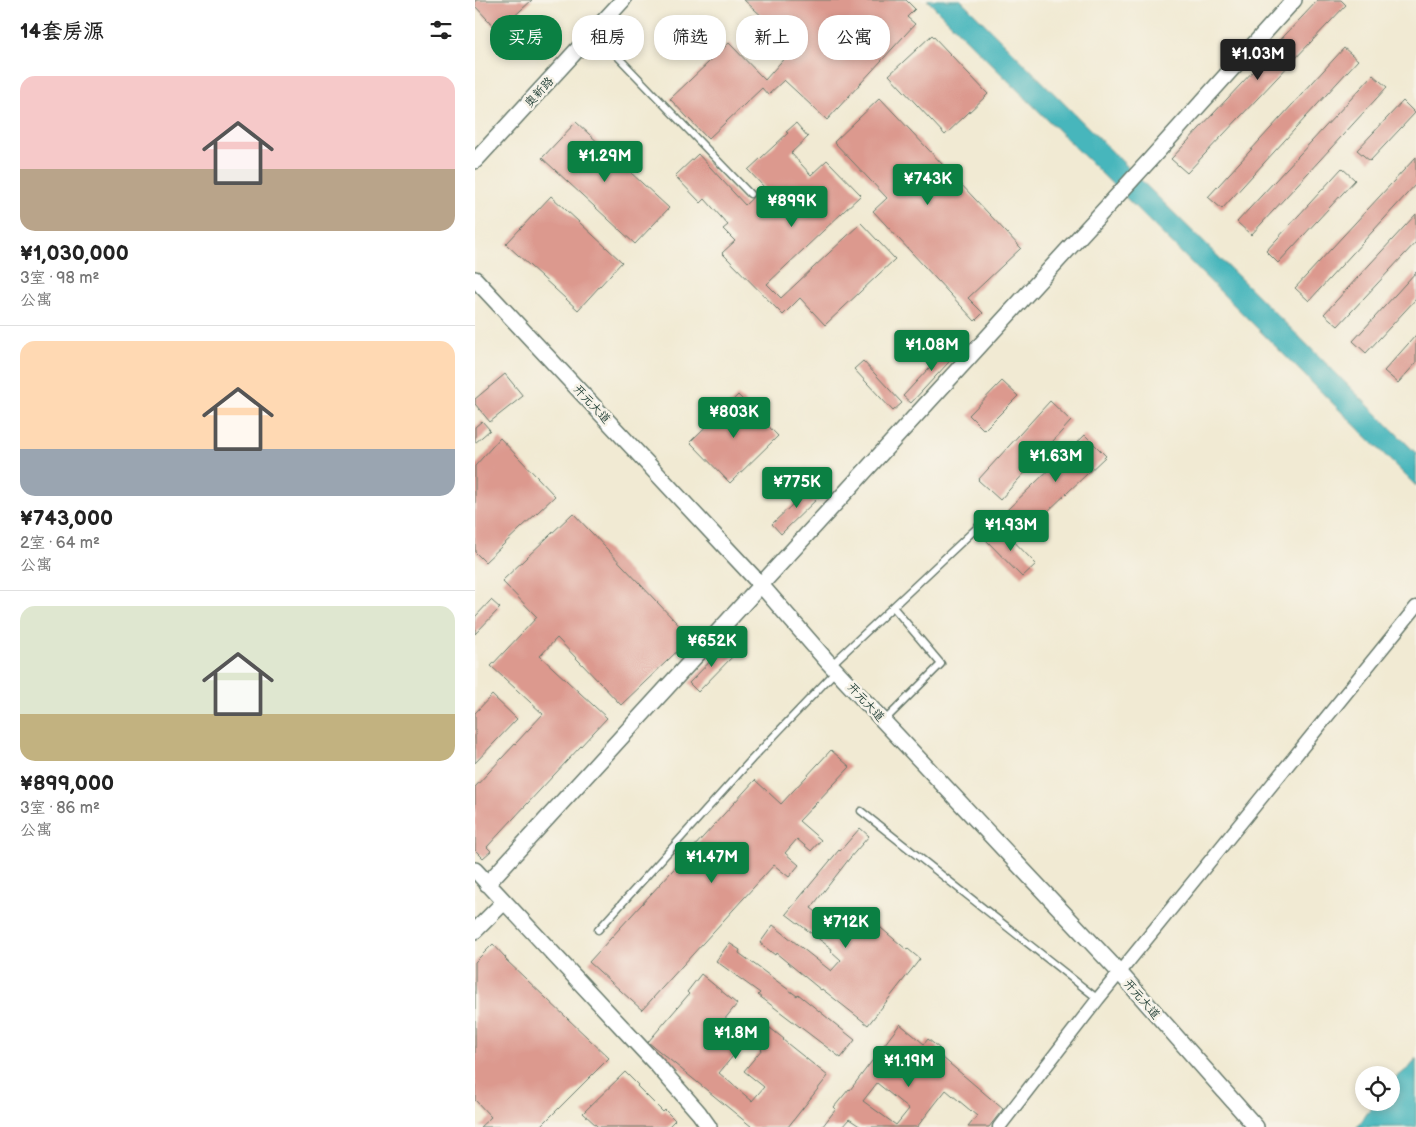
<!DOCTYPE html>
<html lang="zh">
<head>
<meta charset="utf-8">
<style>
  body { margin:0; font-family:"Balsamiq Sans","LXGW WenKai TC",sans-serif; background:#f2f2f2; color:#222; height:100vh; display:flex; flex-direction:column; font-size:19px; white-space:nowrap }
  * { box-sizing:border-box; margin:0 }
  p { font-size:16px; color:#767676 }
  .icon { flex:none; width:28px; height:28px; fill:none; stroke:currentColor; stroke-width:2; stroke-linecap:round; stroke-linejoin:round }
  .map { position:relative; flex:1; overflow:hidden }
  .sheet { display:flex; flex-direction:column; background:#fff; width:475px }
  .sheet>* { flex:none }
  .guide { position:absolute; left:15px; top:15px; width:475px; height:45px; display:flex; gap:10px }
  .fabs { position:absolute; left:880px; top:1066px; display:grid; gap:10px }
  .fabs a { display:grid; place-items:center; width:45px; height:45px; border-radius:50%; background:#fff; box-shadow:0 2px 8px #0003; font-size:25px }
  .price { position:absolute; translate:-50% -42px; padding:0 11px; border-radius:5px; background:#0b8043; color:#fff; font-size:16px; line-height:32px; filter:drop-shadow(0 1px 2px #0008) }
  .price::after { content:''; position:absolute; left:50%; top:30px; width:15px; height:11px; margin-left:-8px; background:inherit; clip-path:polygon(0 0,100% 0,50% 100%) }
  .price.selected { background:#222; color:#fff }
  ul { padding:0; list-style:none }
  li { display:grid; align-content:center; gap:10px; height:265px; padding:0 20px }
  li+li { border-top:1px solid #e0e0e0 }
  li span { display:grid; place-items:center; height:155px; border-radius:15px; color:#555 }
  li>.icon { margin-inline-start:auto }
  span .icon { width:90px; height:90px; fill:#fffc; stroke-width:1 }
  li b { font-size:21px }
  h2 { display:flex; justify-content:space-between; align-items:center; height:60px; padding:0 20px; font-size:21px }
  .pill { padding:0 18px; border-radius:20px; background:#fff; box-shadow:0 2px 8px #0003; font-size:18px; line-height:45px }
  .pill.selected { background:#0b8043; color:#fff }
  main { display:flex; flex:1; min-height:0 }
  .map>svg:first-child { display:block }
  .water { fill:#47b6bc; stroke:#337a78 }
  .building { fill:#dc998e; fill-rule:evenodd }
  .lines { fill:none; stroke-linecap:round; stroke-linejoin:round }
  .service-casing { stroke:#687a6c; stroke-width:9 }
  .minor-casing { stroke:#687a6c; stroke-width:15 }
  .tertiary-casing { stroke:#687a6c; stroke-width:18 }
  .service { stroke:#fff; stroke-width:6 }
  .minor { stroke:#fff; stroke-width:12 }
  .tertiary { stroke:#fff; stroke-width:15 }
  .labels { text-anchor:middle; stroke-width:5; stroke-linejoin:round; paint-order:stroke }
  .street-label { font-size:12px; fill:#1f3d34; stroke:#f7f3e8 }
</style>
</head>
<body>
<main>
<section class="sheet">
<h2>14套房源<svg class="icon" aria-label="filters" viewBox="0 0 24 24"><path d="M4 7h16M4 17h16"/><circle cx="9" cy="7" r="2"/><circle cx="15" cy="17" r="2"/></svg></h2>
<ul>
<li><span style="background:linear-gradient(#f6c9c9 60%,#b9a48a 0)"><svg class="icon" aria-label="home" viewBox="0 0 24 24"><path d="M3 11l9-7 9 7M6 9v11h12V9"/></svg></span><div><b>¥1,030,000</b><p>3室 · 98 m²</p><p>公寓</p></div></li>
<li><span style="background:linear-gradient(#ffd9b3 70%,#9aa5b1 0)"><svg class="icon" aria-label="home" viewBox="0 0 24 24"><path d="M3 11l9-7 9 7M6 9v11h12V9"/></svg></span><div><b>¥743,000</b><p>2室 · 64 m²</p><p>公寓</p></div></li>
<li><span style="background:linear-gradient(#dfe7d0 70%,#c2b280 0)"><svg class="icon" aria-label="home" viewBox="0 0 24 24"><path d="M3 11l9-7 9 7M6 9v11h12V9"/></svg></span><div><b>¥899,000</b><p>3室 · 86 m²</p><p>公寓</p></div></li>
</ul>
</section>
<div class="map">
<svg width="941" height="1127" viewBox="0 0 941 1127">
  <rect width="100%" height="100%" fill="#f7f3e8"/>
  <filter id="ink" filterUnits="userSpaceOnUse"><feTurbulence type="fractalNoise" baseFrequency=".02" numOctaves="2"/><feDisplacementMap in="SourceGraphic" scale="10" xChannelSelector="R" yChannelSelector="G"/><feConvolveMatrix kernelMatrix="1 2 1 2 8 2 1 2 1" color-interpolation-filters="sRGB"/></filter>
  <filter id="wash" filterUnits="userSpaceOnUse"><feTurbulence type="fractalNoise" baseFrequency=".0096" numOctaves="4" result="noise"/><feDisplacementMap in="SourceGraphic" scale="20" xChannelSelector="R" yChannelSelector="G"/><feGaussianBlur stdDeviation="1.12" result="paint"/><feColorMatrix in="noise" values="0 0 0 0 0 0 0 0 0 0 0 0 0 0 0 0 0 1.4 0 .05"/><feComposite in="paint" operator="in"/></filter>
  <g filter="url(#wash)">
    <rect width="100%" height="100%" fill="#f1ead3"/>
    <path class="water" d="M452,0H486C636,152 790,302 941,453V486Z
      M941,1058V1127H882L900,1103L916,1102V1082L936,1066Z"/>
    <g id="blocks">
      <path class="building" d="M0,0H57L23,31L0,6Z
        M269,0H431L440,9L432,17L440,24L352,120L309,80L293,95L287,88L233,139L195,99L254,43L290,80L320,46Z
        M843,0H866L871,5L712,173L696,159L780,69L779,68Z
        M457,35L513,94L470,135L414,75Z
        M869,48L883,60L747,209L733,197Z
        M898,75L912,87L776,235L762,222Z
        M405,98L546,248L493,298L508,313L500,321L398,211L412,198L359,142Z
        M928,101L940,113L895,161L882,150Z
        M101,122L194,208L160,244L67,158Z
        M321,123L333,137L316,153L336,175L352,160L386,195L292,284L306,298L386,223L420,259L350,325L325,298L308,315L247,253L260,241L248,229L253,225L230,199L226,203L200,176L223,154L270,205L289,187L273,170L313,133L311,132Z
        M941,157V184L834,301L820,288Z
        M867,168L880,180L803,263L791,251Z
        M76,196L147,262L103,310L31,244Z
        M941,214V242L863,326L849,314Z
        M941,272V299L891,353L878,341Z
        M941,335V363L923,383L909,371Z
        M478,342L486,349L436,403L428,396Z
        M388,361L427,403L418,411L379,369Z
        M30,374L48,396L15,422L0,404V399Z
        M527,381L543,396L509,430L494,415Z
        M263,395L303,436L255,483L215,442Z
        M575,401L596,421L525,500L503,480Z
        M7,421L15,430L0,443V427Z
        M610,435L631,456L552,531L532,510Z
        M25,438L80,496L10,562L0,552V466Z
        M338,485L347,494L306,534L297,524Z
        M98,513L216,638L146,705L82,638L65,656L132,718L12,847L16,851L8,858L0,850V787L68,714L16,666L62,617L27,581Z
        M525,527L561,564L547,577L511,540Z
        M16,600L25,608L0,634V617Z
        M252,644L261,653L223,692L214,683Z
        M17,695L42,719L0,763V713Z
        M356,750L375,767L324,821L346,840L336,851L322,839L310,853L324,865L314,877L299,865L167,1010L114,962L280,780L306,804Z
        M385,828L394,836L374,859L336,908L369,933L387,912L432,950L433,949L445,959L393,1025L347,989L346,990L301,953L300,955L285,943L298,925L356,971L366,960L356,951L357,949L311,914L364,850L365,851Z
        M254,943L265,950L264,953L322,996L323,994L380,1040L366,1058L283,995L285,993L241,961Z
        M18,944L31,958L30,959L134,1058L65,1127H5L16,1117L0,1100V962Z
        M226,974L262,1004L244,1026L267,1045L244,1073L277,1101L289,1087L269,1071L287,1049L281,1044L295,1028L309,1039L308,1040L353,1076L313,1127H277L173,1042L214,994L212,992Z
        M425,1024L449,1044L453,1039L464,1048L461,1052L528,1109L514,1127H493L502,1116L471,1090L442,1127H386L374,1119L367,1127H347L361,1109L359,1107L374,1089L375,1090ZM426,1051L441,1062L428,1078L414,1067ZM402,1083L434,1109L421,1125L388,1101Z
        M150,1072L163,1085L162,1086L188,1112L190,1110L200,1120L193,1127H123L108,1113Z"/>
    </g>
  </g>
  <g filter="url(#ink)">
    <use href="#blocks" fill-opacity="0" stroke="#687a6c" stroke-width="1"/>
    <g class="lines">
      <g class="service-casing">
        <path id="service" d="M119,32L275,194
          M356,665L508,522
          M409,721L466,664L418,607
          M386,811L623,999
          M123,930L277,759L361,671"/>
      </g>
      <g class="minor-casing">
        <path id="minor" d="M524,1127L623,999L941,607"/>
      </g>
      <g class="tertiary-casing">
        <path id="tertiary" d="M0,161L148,0
          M0,279L286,585L352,661L645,973L781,1127
          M0,870L183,1066L224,1113L234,1127
          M12,884L673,162L819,0
          M0,931L29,902"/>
      </g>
      <use href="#service" class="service"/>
      <use href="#minor" class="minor"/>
      <use href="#tertiary" class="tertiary"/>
    </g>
  </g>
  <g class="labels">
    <g class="street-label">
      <text transform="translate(64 92) rotate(-47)" y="4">奥新路</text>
      <text transform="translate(117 404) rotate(47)" y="4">开元大道</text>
      <text transform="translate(391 702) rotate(47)" y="4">开元大道</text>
      <text transform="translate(667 999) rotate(49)" y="4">开元大道</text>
    </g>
  </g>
</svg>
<div class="fabs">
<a><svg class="icon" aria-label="locate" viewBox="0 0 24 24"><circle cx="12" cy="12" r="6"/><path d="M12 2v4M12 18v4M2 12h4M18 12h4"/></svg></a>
</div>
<b class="price selected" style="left:783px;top:81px">¥1.03M</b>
<b class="price" style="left:130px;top:183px">¥1.29M</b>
<b class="price" style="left:453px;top:206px">¥743K</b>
<b class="price" style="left:317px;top:228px">¥899K</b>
<b class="price" style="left:457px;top:372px">¥1.08M</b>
<b class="price" style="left:259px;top:439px">¥803K</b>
<b class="price" style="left:581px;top:483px">¥1.63M</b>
<b class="price" style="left:322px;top:509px">¥775K</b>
<b class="price" style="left:536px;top:552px">¥1.93M</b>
<b class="price" style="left:237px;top:668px">¥652K</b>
<b class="price" style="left:237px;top:884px">¥1.47M</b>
<b class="price" style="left:371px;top:949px">¥712K</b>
<b class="price" style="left:261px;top:1060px">¥1.8M</b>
<b class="price" style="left:434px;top:1088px">¥1.19M</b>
<div class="guide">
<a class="pill selected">买房</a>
<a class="pill">租房</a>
<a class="pill">筛选</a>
<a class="pill">新上</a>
<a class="pill">公寓</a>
</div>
</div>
</main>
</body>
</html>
